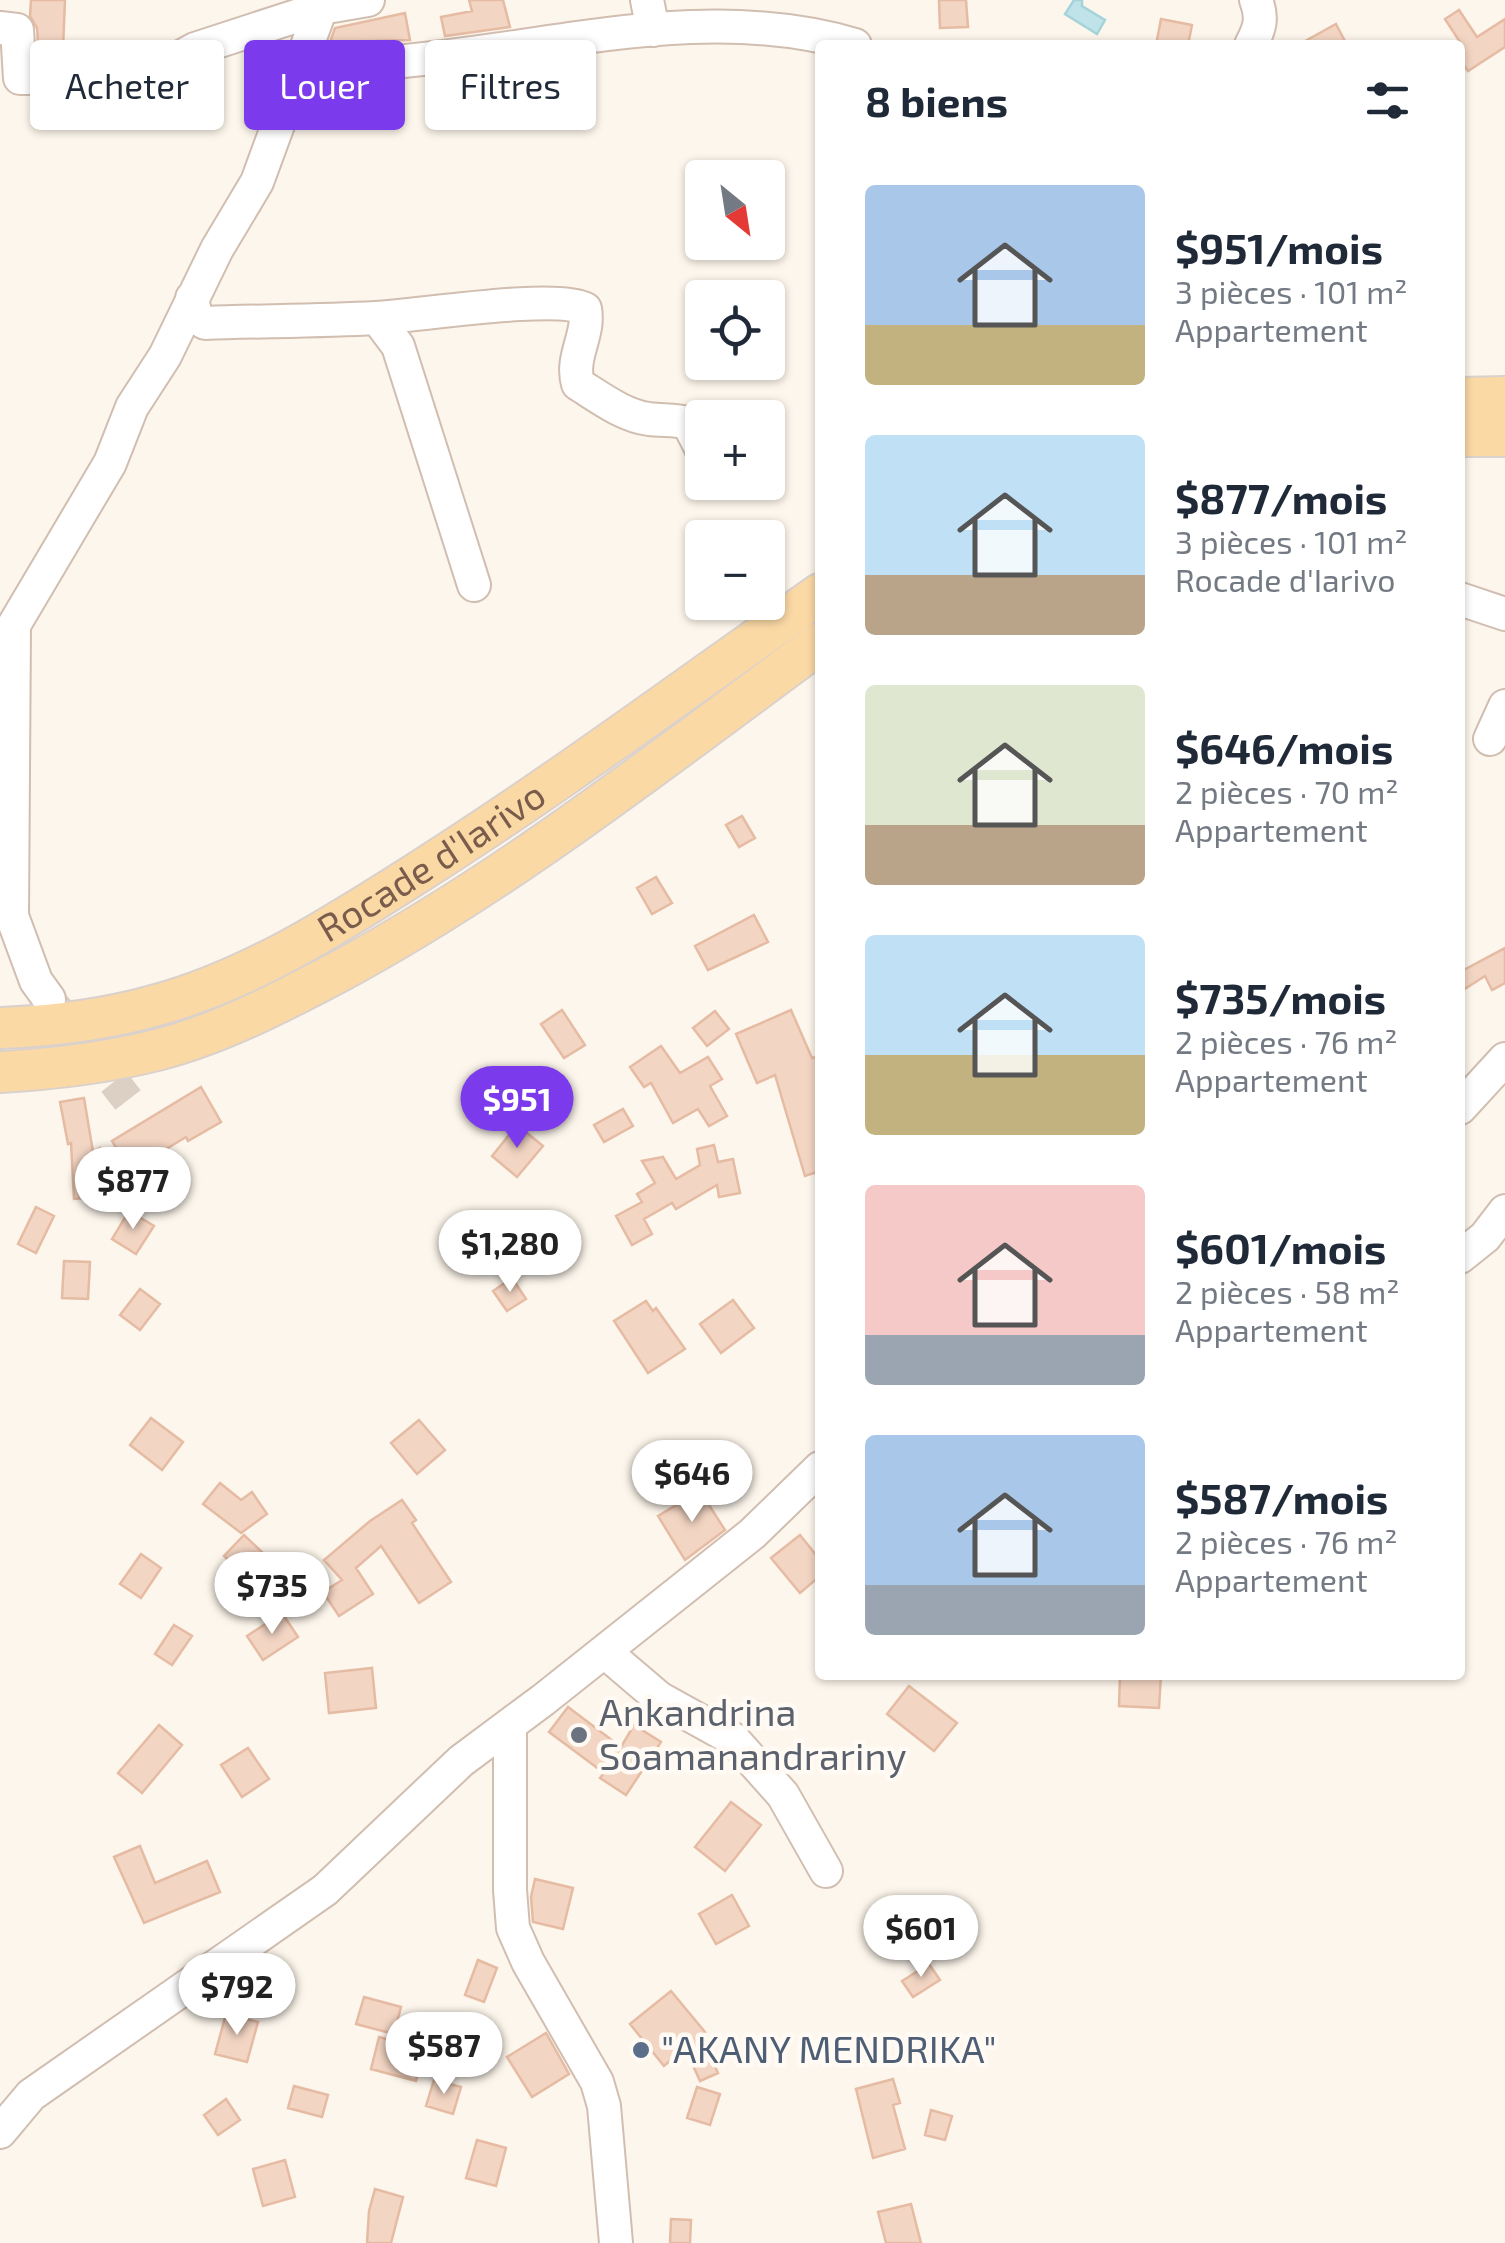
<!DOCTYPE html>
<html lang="fr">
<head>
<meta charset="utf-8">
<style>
  body { margin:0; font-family:"Exo 2",sans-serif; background:#f6f6f7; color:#1f2937; height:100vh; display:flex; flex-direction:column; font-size:38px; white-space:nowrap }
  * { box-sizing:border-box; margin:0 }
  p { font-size:32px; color:#747a83 }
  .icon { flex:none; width:55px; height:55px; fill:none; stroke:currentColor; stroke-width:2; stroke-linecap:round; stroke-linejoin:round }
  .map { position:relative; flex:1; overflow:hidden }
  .drawer { position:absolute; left:815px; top:40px; width:650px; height:1640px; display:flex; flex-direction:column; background:#fff; border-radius:10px; box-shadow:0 2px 8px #0004 }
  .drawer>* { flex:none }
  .guide { position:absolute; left:30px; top:40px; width:635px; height:90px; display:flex; gap:20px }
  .needle { width:65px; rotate:150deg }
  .buttons { position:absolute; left:685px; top:160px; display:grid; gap:20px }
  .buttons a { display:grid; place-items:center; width:100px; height:100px; border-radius:10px; background:#fff; box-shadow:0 2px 8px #0004; font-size:50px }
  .price { position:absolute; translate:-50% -85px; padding:0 22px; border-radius:35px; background:#fff; color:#222; font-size:32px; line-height:65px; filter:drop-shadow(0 2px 5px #0008) }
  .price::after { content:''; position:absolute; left:50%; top:60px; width:30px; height:22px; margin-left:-15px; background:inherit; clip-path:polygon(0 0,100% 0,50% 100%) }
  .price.on { background:#7c3aed; color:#fff }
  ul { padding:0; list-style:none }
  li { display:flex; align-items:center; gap:30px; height:250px; padding:0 50px }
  li span { display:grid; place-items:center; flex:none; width:280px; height:200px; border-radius:10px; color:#555 }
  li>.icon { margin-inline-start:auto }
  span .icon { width:120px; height:120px; fill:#fffc; stroke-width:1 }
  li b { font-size:42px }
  h2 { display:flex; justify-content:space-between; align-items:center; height:120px; padding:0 50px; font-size:42px }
  .chip { padding:0 35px; border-radius:10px; background:#fff; box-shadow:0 2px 8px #0004; font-size:35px; line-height:90px }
  .chip.on { background:#7c3aed; color:#fff }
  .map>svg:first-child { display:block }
  .water { fill:#bfe3e8; stroke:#a5d3da; stroke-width:2.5 }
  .building { fill:#f3d5c3; stroke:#e6bba3; stroke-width:2.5 }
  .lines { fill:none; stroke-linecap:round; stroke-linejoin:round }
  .minor-tunnel { stroke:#dcd0c4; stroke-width:32; stroke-dasharray:32 16; stroke-linecap:butt }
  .minor-casing { stroke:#d1beb0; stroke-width:36 }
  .major-casing { stroke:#dad1cd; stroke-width:44 }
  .minor { stroke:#fff; stroke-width:32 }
  .major { stroke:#fbd9a5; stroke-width:40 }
  .worship-dot { fill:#6b7280; stroke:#fffaf3; stroke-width:4 }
  .service-dot { fill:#5c6f8a; stroke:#fffaf3; stroke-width:4 }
  .labels { text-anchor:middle; stroke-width:9; stroke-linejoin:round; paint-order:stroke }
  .street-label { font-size:38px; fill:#7a5c4d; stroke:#fffaf3 }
  .worship-label { font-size:38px; fill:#5b616d; stroke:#fffaf3; text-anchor:start }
  .service-label { font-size:38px; fill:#4e5e75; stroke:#fffaf3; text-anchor:start }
</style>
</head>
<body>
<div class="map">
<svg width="1505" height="2243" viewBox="0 0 1505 2243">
  <rect width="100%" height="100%" fill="#fdf6ec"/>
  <path class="water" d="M1074,0H1082V6L1105,20L1097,34L1065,14Z"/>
  <path class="building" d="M31,0H65L63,49L45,58H39L37,28L30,16Z
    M469,0H503L510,27L445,36L441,17L472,11Z
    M939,0H966L968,27L940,28Z
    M1459,10L1477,37L1505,19V47L1468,71L1460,60V42L1445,19Z
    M405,13L410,40L330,42L335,28Z
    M1161,19L1192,25L1188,45H1156Z
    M1336,24L1347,45H1298Z
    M742,816L755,838L739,847L726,825Z
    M656,877L672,903L652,914L637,888Z
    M754,915L768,942L708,970L695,946Z
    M1505,948V983L1492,990L1485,976L1460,992V972Z
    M562,1010L585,1045L564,1058L541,1024Z
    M791,1010L812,1058L820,1056V1171L805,1176L775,1075L757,1083L736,1034Z
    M715,1011L729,1029L707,1046L693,1028Z
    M661,1046L680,1073L708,1057L722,1079L710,1086L727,1116L709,1126L698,1109L673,1123L651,1083L644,1087L630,1067Z
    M201,1087L221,1122L188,1141L186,1137L130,1171L112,1141Z
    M84,1098L93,1152L100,1148L103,1187L84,1198L74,1199L71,1143L68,1144L60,1102Z
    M623,1109L633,1126L604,1142L594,1125Z
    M517,1125L543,1146L517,1177L492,1156Z
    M714,1145L718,1162L733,1159L740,1193L719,1197L717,1185L676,1209L672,1203L644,1219L652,1234L632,1245L616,1216L642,1202L637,1194L655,1183L642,1161L663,1157L676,1179L700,1165L697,1149Z
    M36,1207L54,1216L36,1253L18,1244Z
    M129,1211L154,1226L136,1254L112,1239Z
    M64,1261L90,1262L88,1299L62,1298Z
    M512,1278L526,1299L507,1311L493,1291Z
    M140,1289L160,1304L140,1330L120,1315Z
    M733,1300L754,1328L721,1353L700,1324Z
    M646,1301L653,1311L656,1308L685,1349L648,1373L614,1321Z
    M151,1418L183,1442L162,1470L130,1445Z
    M419,1420L445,1450L417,1474L391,1443Z
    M220,1483L241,1500L252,1492L267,1514L241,1533L203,1504Z
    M700,1491L725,1530L685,1560L658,1516Z
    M402,1500L416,1520L412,1523L451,1582L419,1603L381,1546L356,1568L373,1594L339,1616L323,1592L342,1580L324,1560L370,1521Z
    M244,1535L264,1554L244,1575L224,1556Z
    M800,1535L820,1560V1576L800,1593L771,1558Z
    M141,1554L161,1568L141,1598L120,1584Z
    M282,1613L298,1637L263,1660L247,1636Z
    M174,1625L192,1636L172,1665L155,1654Z
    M372,1668L376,1708L329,1713L325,1673Z
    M1120,1675H1161L1159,1708L1119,1706Z
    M909,1686L957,1723L934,1751L887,1714Z
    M568,1707L621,1747L634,1725L661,1742L626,1795L600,1778L604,1773L549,1732Z
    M159,1725L182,1745L142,1793L118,1773Z
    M248,1748L269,1779L242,1797L221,1765Z
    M731,1802L761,1825L725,1871L695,1847Z
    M140,1846L155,1883L207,1861L220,1892L144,1923L114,1857Z
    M535,1879L573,1888L563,1929L533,1922L531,1897Z
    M732,1895L749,1926L716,1944L699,1914Z
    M478,1960L497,1968L484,2002L465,1995Z
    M929,1964L940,1980L913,1997L902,1981Z
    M671,1991L705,2032L701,2035L718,2073L700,2081L685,2048L664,2066L630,2024Z
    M364,1997L401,2007L394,2034L356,2024Z
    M226,2014L258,2022L247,2062L215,2054Z
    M546,2033L569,2074L532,2097L507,2057Z
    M379,2037L424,2049L416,2081L371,2069Z
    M893,2079L900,2103L893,2105L905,2149L873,2158L856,2089Z
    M434,2080L461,2087L453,2114L426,2106Z
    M294,2086L328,2095L322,2117L288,2108Z
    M697,2087L720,2094L710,2125L687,2118Z
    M226,2099L240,2120L218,2135L204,2115Z
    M931,2110L952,2116L945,2140L925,2135Z
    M477,2140L506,2148L496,2186L466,2178Z
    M285,2160L295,2197L263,2206L253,2169Z
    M375,2189L403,2197L391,2243H367L369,2211Z
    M911,2204L921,2243H886L878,2212Z
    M671,2219L691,2220L690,2243H670Z"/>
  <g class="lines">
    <path class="minor-tunnel" d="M55,1006L128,1100"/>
    <g class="minor-casing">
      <path id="minor" d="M647,0L653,30
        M0,28L17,30L20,78H136L153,72L195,49L321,8L368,0
        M1251,45C1260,28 1263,18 1256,0
        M301,60C331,61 363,65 393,62C545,50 704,0 855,45
        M192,298L196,317L205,323C262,321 319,321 376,318C417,316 557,293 585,309C590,335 570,357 578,384C599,397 624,416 649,419C663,421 674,419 688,423L702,450
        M377,318L398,346L474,585
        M1460,599L1505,614
        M1490,739L1505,706
        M49,999L36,981L12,916L14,625L110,463L132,407L165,356L217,249L257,182L321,8L320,0
        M1460,1108L1505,1059
        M1460,1257L1485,1237L1505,1211
        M605,1652L659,1698L733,1739L783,1795L826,1871
        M510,1725V1890L513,1928L528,1962L597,2082L604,2106L616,2243
        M0,2132L31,2095L325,1890L461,1761L543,1700L752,1534L820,1468"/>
    </g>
    <g class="major-casing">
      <g id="major">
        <path d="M1460,398L1505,397"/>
        <path d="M1460,436H1505"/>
        <path id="s1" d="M0,1028C54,1026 105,1020 157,1005C249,980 334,926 414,875C553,787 685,689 820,594"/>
        <path d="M0,1072C53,1069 105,1063 157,1050C220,1034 281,1002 338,972C509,880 663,758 820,643"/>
      </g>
    </g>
    <use href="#minor" class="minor"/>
    <use href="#major" class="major"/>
  </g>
  <circle class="worship-dot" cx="579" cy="1735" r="10"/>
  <circle class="service-dot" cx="641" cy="2050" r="10"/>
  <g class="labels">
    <g class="street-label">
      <text dy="13" stroke="none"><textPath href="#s1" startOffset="470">Rocade d'Iarivo</textPath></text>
    </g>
    <g class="worship-label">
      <text x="599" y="1726">Ankandrina<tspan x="599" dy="44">Soamanandrariny</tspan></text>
    </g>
    <g class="service-label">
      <text x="661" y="2063">"AKANY MENDRIKA"</text>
    </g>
  </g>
</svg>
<div class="buttons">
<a><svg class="needle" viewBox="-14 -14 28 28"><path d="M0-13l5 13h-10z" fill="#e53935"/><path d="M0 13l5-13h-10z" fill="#747a83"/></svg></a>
<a><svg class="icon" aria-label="locate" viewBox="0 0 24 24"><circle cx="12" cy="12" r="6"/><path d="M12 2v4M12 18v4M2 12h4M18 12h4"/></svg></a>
<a>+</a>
<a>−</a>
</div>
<b class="price on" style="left:517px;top:1151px">$951</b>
<b class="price" style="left:133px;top:1232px">$877</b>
<b class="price" style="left:510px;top:1295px">$1,280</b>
<b class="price" style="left:692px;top:1525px">$646</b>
<b class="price" style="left:272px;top:1637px">$735</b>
<b class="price" style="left:921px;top:1980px">$601</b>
<b class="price" style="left:237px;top:2038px">$792</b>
<b class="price" style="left:444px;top:2097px">$587</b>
<div class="guide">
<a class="chip">Acheter</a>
<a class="chip on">Louer</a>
<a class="chip">Filtres</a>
</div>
<section class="drawer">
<h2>8 biens<svg class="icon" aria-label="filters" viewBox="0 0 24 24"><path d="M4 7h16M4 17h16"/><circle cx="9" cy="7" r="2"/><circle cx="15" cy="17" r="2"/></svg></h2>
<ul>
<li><span style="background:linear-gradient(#a9c7e8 70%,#c2b280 0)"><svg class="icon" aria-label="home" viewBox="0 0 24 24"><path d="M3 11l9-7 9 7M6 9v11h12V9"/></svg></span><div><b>$951/mois</b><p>3 pièces · 101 m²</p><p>Appartement</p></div></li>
<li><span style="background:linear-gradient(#bfe0f5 70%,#b9a48a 0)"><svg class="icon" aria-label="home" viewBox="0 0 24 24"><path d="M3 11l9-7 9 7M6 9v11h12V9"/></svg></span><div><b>$877/mois</b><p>3 pièces · 101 m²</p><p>Rocade d'Iarivo</p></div></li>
<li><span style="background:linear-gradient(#dfe7d0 70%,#b9a48a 0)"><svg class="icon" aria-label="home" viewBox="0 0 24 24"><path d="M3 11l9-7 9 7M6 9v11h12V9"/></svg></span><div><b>$646/mois</b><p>2 pièces · 70 m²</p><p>Appartement</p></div></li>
<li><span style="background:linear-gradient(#bfe0f5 60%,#c2b280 0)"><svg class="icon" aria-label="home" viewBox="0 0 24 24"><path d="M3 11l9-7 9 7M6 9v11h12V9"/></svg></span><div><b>$735/mois</b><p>2 pièces · 76 m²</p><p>Appartement</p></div></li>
<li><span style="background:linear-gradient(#f6c9c9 75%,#9aa5b1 0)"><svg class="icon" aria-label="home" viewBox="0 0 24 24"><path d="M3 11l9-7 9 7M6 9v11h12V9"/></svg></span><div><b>$601/mois</b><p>2 pièces · 58 m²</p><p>Appartement</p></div></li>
<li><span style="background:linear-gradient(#a9c7e8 75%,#9aa5b1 0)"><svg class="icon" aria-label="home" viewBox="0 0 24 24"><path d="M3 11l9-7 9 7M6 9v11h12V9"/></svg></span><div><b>$587/mois</b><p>2 pièces · 76 m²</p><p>Appartement</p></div></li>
</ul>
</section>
</div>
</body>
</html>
